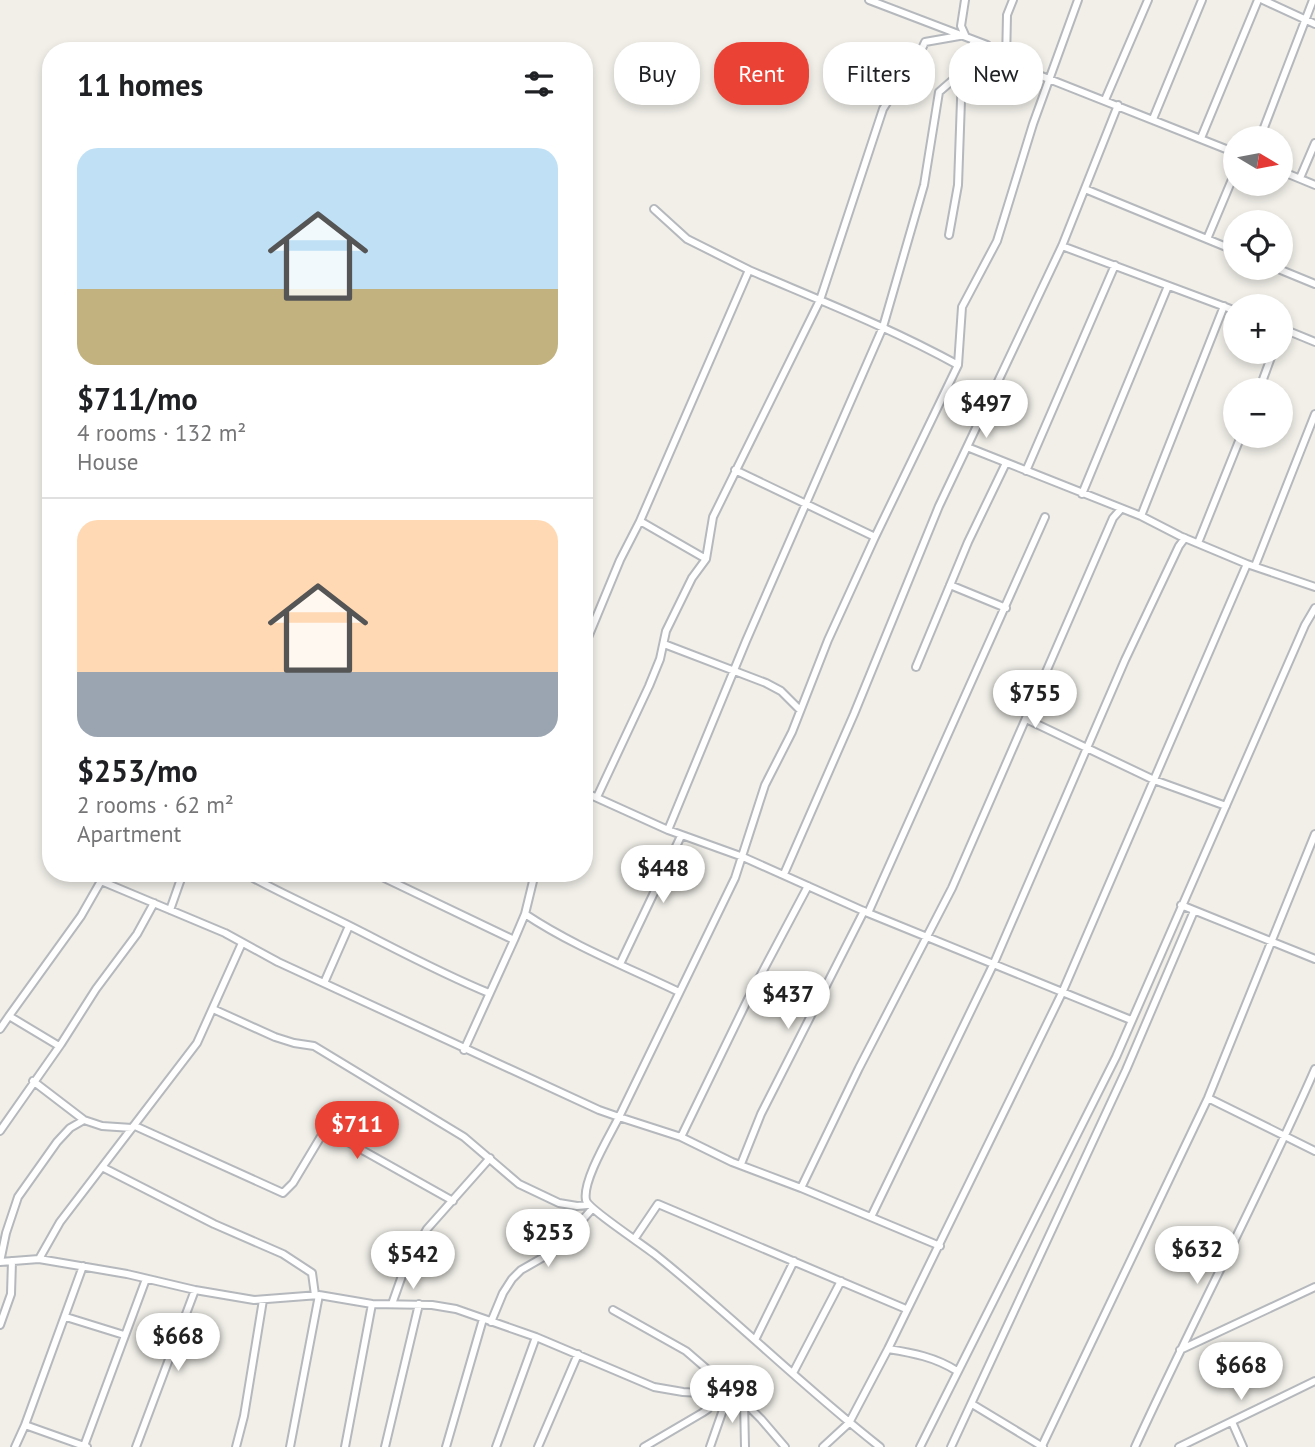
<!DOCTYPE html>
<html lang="en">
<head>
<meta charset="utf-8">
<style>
  body { margin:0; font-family:"PT Sans",sans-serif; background:#f2f2f2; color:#202124; height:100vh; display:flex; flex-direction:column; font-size:26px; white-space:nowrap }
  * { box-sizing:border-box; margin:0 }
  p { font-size:23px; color:#757577 }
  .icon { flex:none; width:38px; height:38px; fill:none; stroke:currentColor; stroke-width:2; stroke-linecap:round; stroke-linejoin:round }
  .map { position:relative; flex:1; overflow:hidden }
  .side { position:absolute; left:42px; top:42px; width:551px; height:840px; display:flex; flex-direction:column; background:#fff; border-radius:28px; box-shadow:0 4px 10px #0003 }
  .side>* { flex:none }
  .top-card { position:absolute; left:614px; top:42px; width:595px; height:63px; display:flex; gap:14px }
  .needle { width:46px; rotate:100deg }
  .fabs { position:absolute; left:1223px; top:126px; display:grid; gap:14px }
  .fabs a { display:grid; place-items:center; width:70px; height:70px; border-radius:50%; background:#fff; box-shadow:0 4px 10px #0003; font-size:35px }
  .price { position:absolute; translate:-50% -60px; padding:0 16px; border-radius:24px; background:#fff; color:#222; font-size:23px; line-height:46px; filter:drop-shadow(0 2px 4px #0008) }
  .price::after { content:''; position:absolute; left:50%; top:42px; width:21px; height:16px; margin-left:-10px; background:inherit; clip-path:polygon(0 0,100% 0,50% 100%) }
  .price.on { background:#ea4335; color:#fff }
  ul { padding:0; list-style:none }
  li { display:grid; align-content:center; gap:14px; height:371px; padding:0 35px }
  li+li { border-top:2px solid #e0e0e0 }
  li span { display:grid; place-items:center; height:217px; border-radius:21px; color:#555 }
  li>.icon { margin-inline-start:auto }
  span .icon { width:126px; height:126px; fill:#fffc; stroke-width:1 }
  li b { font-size:30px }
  h2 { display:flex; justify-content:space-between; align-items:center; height:84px; padding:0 35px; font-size:30px }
  .tag { padding:0 24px; border-radius:28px; background:#fff; box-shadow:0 4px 10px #0003; font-size:24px; line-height:63px }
  .tag.on { background:#ea4335; color:#fff }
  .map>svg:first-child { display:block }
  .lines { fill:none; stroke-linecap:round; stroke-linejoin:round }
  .street-casing { stroke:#b5b8bc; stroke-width:10 }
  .street { stroke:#fff; stroke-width:6 }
</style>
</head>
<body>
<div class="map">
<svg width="1315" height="1447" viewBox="0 0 1315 1447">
  <rect width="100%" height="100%" fill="#f1efe8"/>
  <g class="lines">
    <g class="street-casing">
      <path id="street" d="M869,0L987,45L1006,62L1236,153
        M1263,0L1315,24
        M1006,62L1007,15L1013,0
        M1105,100L1148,0
        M1118,105L1062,246L967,447L1141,516L1180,536L1247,564L1315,587
        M1153,119L1202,0
        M1201,138L1258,0
        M1260,138L1313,0
        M1281,171L1315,185
        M1300,178L1315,143
        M1085,189L1236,251
        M654,209L687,239L749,270
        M949,235L958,185L962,72L974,40
        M1207,239L1236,170
        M1062,246L1236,311
        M1276,268L1315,284
        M1281,328L1315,342
        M958,365C891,328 819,300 749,270L640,521L706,559L713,517L820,300L883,109L903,77L913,68L925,42L965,35L961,26L965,0
        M1259,390L1273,352
        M735,470L875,537L958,365L962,307L997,241L1033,124L1078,0
        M1026,471L1115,265
        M1082,494L1168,286
        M1141,516L1224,306
        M1198,543L1241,436
        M1255,566L1315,414
        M950,585L1006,608
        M664,644L766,683L781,691L800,710
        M584,647L620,560L640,521
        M916,667L968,542L1006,463
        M1026,719L1154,780L1226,806
        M584,792L668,830L743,857L868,913L1131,1020
        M597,797L649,686L660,659L666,631L692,578L706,559
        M668,830L746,641L883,327L924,185L939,92L962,72
        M244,873C278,892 312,907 346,924C394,948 440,973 489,993
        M374,873L514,940L464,1050
        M784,874L854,714L939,506L967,447
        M1181,905L1315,959
        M170,910L183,873
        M868,913L1045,517
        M525,914C573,946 627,967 679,992
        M514,940L525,914L535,873
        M620,964L681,836
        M324,983L349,926
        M213,1009L275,1037L294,1043L314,1046L464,1137L519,1184L559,1203L577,1206L587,1205
        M9,1016L81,916L101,881L225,933L278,962L599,1110L619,1117L735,878L765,785L792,732L828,640L875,537
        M0,1029L9,1016L59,1046
        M33,1081L84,1120L102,1126L132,1128
        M1208,1098L1315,1151
        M135,1126L283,1193L293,1183L323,1133L330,1132L453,1201
        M0,1131L61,1044L96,989L137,934L154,903
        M681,1137L748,999L808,886
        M741,1164L761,1114L864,911
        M102,1167L214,1224L283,1254L312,1273L315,1295
        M801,1188L859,1068L952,888L1113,518L1121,509
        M871,1217L994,963L1125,660L1179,546L1185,538
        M635,1238L658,1204L906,1309
        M39,1259L60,1222L197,1043L242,943
        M0,1262L39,1259L127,1274L195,1290L254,1300L319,1295L372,1304L432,1305L456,1309L536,1337L654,1387L683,1392L737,1395L761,1419L785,1447
        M0,1262L6,1233L18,1197L57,1142L70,1128L84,1120
        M83,1266L25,1425L87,1447
        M392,1304L404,1270L427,1229L490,1158
        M613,1310L686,1351L737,1395
        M66,1317L124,1335
        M491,1322L503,1293L512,1279L521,1270L556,1250L592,1209
        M0,1325L11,1294L12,1261
        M755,1340L794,1261
        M888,1349C913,1353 935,1357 957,1371
        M1180,1350L1315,1287
        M793,1373L841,1281
        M744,1401L745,1447
        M972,1404L1043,1447
        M1232,1422L1243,1447
        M84,1446L146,1279
        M1042,1446L1208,1098L1315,834
        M15,1447L25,1425
        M136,1447L195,1290
        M236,1447L244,1416L263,1300
        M290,1447L319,1295
        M345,1447L372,1304
        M385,1447L419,1304
        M446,1447L483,1319
        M496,1447L536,1337
        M538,1447L578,1354
        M644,1447L702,1413L708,1409L718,1394
        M710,1447L724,1407L725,1394
        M823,1447L849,1423L888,1349L1062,993L1247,564
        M880,1447C803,1387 733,1317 657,1256C645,1246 588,1209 586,1200C582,1181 610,1135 619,1117L681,1137L732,1162L801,1188L940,1246
        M920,1447L1116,1057L1305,625L1315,608
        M951,1447L1126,1070L1194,911
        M1135,1447C1193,1320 1259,1197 1315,1069
        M1179,1447L1315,1381"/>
    </g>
    <use href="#street" class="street"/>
  </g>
</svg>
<div class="fabs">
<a><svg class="needle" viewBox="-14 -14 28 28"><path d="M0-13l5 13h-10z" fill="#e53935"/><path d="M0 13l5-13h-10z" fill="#757577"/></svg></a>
<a><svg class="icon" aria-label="locate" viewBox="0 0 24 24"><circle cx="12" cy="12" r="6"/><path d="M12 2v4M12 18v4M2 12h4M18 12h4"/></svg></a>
<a>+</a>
<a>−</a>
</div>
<b class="price" style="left:986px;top:440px">$497</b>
<b class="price" style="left:1035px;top:730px">$755</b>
<b class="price" style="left:663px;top:905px">$448</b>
<b class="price" style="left:788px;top:1031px">$437</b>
<b class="price on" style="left:357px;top:1161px">$711</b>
<b class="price" style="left:548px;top:1269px">$253</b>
<b class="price" style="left:1197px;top:1286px">$632</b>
<b class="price" style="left:413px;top:1291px">$542</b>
<b class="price" style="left:178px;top:1373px">$668</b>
<b class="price" style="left:1241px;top:1402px">$668</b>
<b class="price" style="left:732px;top:1425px">$498</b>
<div class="top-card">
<a class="tag">Buy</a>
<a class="tag on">Rent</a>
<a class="tag">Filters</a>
<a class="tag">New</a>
</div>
<section class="side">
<h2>11 homes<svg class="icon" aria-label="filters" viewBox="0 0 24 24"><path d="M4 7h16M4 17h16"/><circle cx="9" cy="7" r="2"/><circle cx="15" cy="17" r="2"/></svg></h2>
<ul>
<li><span style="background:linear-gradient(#bfe0f5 65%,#c2b280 0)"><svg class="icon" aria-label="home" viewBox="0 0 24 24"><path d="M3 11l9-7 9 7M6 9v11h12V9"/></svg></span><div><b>$711/mo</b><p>4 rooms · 132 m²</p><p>House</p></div></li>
<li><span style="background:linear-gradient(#ffd9b3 70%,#9aa5b1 0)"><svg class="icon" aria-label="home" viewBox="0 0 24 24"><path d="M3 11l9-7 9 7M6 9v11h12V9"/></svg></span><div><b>$253/mo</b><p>2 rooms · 62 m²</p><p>Apartment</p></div></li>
</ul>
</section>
</div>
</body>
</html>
